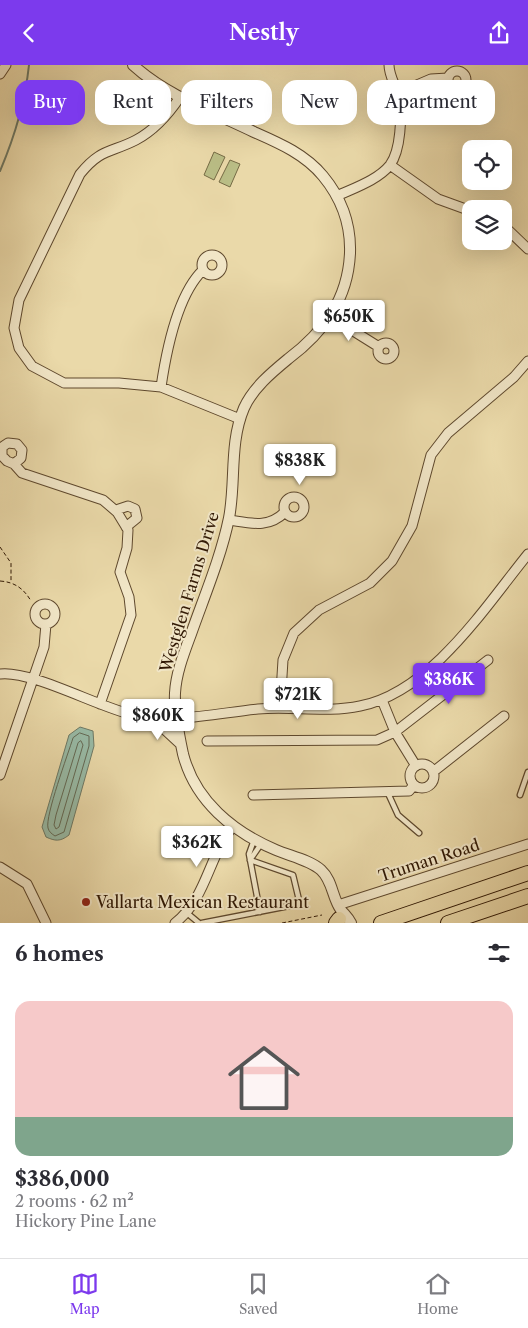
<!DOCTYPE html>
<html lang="en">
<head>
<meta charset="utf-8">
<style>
  body { margin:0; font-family:"Libre Caslon Text",serif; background:#f2f2f3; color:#2b2b33; height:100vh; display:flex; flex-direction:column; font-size:19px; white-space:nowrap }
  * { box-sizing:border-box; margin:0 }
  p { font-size:16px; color:#7c7c81 }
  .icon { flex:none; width:28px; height:28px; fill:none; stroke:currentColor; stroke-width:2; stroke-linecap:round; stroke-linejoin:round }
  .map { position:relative; height:858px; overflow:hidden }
  .drawer { display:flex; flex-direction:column; background:#fff; flex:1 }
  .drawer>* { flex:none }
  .hud { position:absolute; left:15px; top:15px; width:499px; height:45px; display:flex; gap:10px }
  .tools { position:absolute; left:462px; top:75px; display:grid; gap:10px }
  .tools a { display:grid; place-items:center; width:50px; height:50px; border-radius:10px; background:#fff; box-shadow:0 5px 20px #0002; font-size:25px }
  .price { position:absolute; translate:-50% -42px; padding:0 11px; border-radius:5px; background:#fff; color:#222; font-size:16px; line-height:32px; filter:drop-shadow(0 1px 2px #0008) }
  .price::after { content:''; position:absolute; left:50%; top:30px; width:15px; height:11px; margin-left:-8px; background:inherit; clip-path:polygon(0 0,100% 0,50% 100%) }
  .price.on { background:#7c3aed; color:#fff }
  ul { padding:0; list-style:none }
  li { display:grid; align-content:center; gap:10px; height:265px; padding:0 15px }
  li span { display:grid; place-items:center; height:155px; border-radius:15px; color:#555 }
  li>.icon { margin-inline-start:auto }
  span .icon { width:90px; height:90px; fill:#fffc; stroke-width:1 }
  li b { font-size:21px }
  h2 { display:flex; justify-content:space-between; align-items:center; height:60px; padding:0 15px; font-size:21px }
  .chip { padding:0 18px; border-radius:15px; background:#fff; box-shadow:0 5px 20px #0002; font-size:18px; line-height:45px }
  .chip.on { background:#7c3aed; color:#fff }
  header { display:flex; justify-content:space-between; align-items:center; height:65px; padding:0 15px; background:#7c3aed; color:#fff; font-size:22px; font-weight:600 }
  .tabs { display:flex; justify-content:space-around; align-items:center; height:70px; border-top:1px solid #e1e1e2; background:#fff; font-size:14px; color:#7c7c81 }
  .tabs a { display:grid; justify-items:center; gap:2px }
  .tabs .on { color:#7c3aed }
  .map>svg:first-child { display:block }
  .green { fill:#babe86; stroke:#756b45 }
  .water { fill:#98baa5; stroke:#6e7965 }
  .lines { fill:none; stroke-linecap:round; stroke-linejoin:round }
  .shore { stroke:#646954; stroke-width:1 }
  .stream { stroke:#6e7965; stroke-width:2 }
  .service-casing { stroke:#5e482d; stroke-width:7 }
  .minor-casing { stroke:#5e482d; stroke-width:11 }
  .tertiary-casing { stroke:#5e482d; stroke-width:12 }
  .trunk-casing { stroke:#301804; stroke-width:16 }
  .path { stroke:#301804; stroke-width:1; stroke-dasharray:4 2.5; stroke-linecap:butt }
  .service { stroke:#f1e6c7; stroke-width:4.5 }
  .minor { stroke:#f1e6c7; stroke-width:9 }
  .tertiary { stroke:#f1e6c7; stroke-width:10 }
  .trunk { stroke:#ead9a9; stroke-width:14 }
  .poi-dot { fill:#8f2418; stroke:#f1e6c7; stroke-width:2 }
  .labels { text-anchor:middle; stroke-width:4; stroke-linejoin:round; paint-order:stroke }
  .street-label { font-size:16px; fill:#301804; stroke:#f1e6c7 }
  .poi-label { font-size:16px; fill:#301804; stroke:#f1e6c7; text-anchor:start }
</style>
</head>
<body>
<header><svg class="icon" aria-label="back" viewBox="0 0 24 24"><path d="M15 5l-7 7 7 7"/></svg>Nestly<svg class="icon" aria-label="share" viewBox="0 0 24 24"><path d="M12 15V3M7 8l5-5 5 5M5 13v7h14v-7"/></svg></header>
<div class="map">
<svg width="528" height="858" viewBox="0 0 528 858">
  <rect width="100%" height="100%" fill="#ead9a9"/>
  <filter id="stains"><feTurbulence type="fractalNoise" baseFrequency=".004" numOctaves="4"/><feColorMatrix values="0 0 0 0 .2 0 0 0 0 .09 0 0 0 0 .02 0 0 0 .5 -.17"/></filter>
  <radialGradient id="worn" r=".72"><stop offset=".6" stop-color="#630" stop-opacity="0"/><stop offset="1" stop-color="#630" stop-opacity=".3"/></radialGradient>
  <path class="green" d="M214,87L225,92L214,115L204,110Z
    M230,95L240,99L230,122L219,117Z"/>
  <path class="water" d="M80,662L93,666L94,681L69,770C60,777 55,776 46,772L42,762L69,670Z"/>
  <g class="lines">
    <path class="shore" d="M80,668L89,671V681L64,767L55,771C52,769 49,767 48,763C45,751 68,689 73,673Z
      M81,676L83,680L59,762L56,764L54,760L56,750L78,678Z"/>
    <path class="stream" d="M0,106C15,71 25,38 29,0"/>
    <g class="service-casing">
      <path id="service" d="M387,726L398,750L419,768
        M520,730L528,707
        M254,775L249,789L260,847
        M250,795L261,779
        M187,848L199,858
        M202,858L294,840L299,835L293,810L250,795"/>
    </g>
    <g class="minor-casing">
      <path id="minor" d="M448 15a9 9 0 1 1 18 0a9 9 0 1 1-18 0Z
        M0,9L6,0
        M398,28L431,14L448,13
        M180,32C168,50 155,65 136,75C111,88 101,83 80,109L19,235L14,263L19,283L32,301L64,318H119L161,322L240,354
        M390,100L438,134L471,146
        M337,131C354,123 378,115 390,100C401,85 402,51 399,33C397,22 389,12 389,0
        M504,161L528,184
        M202 200a10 10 0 1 1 20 0a10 10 0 1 1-20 0Z
        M331,252L379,282
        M378 286a8 8 0 1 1 16 0a8 8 0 1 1-16 0Z
        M161,322C166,288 177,230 203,205
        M14,399L21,393L22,385L17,379L8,378L2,382V391L7,396L14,399L22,408L103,435L117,447L128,465L127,483L120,507L129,532L131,550L100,639
        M284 442a10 10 0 1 1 20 0a10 10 0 1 1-20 0Z
        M116,445L128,441L135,444L137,453L126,462
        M229,455C250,458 268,464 285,447
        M35 549a10 10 0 1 1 20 0a10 10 0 1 1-20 0Z
        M0,609C31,605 98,642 133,650C173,659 218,648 258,644C292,641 327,648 360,641C431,627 485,542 528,489
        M382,635L395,667L416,701
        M280,643L283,595L294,568L319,545L370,518L392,496L412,461L431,390L448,368L514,312L528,296
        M207,676L377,675L395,667L488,595
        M410 711a12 12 0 1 1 24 0a12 12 0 1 1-24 0Z
        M433,707L504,651
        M0,710L44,582L46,559
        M253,730L409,726L414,720
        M0,802L27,819L46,858
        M338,840L528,779
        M175,858C207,833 208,792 233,761"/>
    </g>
    <g class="tertiary-casing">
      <path id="tertiary" d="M133,0C167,31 213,47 254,67C279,78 305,89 323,111C342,134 351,159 350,188C348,234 324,267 288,294C271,308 253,323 244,343C229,378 236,417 229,453C221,492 204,532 191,569C184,588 176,608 175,628C174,647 179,670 183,689C195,736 233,767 276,785C290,791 310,795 321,805C333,816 332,833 341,845C345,850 348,852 351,858
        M154,654L181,679"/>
    </g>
    <g class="trunk-casing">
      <path id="trunk" d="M336,858L339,854
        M381,858L528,808
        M448,858L528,831"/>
    </g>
    <path class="path" d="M0,482L11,498V517
      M0,516C15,517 24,524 31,536
      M282,858L322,850"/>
    <use href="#service" class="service"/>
    <use href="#minor" class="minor"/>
    <use href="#tertiary" class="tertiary"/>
    <use href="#trunk" class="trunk"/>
  </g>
  <circle class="poi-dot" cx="86" cy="837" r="5"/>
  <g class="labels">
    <g class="street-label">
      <text transform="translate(189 527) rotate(-73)" y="6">Westglen Farms Drive</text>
      <text transform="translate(429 795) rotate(-18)" y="6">Truman Road</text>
    </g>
    <g class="poi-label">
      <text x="96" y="843">Vallarta Mexican Restaurant</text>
    </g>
  </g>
  <rect width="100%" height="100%" filter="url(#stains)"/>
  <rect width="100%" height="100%" fill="url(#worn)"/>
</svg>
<div class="tools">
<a><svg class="icon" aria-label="locate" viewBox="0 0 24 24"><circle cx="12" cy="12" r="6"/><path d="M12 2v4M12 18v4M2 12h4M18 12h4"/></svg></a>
<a><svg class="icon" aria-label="layers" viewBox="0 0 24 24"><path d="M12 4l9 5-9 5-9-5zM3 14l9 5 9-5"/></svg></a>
</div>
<b class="price" style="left:349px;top:277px">$650K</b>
<b class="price" style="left:300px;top:421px">$838K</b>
<b class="price on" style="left:449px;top:640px">$386K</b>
<b class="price" style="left:298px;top:655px">$721K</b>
<b class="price" style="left:158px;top:676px">$860K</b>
<b class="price" style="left:197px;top:803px">$362K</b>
<div class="hud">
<a class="chip on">Buy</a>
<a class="chip">Rent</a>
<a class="chip">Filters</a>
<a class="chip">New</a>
<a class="chip">Apartment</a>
</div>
</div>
<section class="drawer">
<h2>6 homes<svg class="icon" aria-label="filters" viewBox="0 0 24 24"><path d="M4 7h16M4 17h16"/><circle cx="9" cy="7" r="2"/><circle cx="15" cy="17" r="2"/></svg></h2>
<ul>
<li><span style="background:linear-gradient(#f6c9c9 75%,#7fa58c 0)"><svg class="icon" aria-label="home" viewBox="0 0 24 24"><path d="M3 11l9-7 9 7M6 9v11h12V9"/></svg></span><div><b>$386,000</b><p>2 rooms · 62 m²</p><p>Hickory Pine Lane</p></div></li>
</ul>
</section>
<nav class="tabs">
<a class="on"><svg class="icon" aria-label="map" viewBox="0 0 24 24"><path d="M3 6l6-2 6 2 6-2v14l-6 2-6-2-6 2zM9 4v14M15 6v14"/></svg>Map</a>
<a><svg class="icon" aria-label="saved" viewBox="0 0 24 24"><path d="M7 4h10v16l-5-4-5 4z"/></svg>Saved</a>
<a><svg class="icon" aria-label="home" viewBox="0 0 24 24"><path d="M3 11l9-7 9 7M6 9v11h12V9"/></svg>Home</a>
</nav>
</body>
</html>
